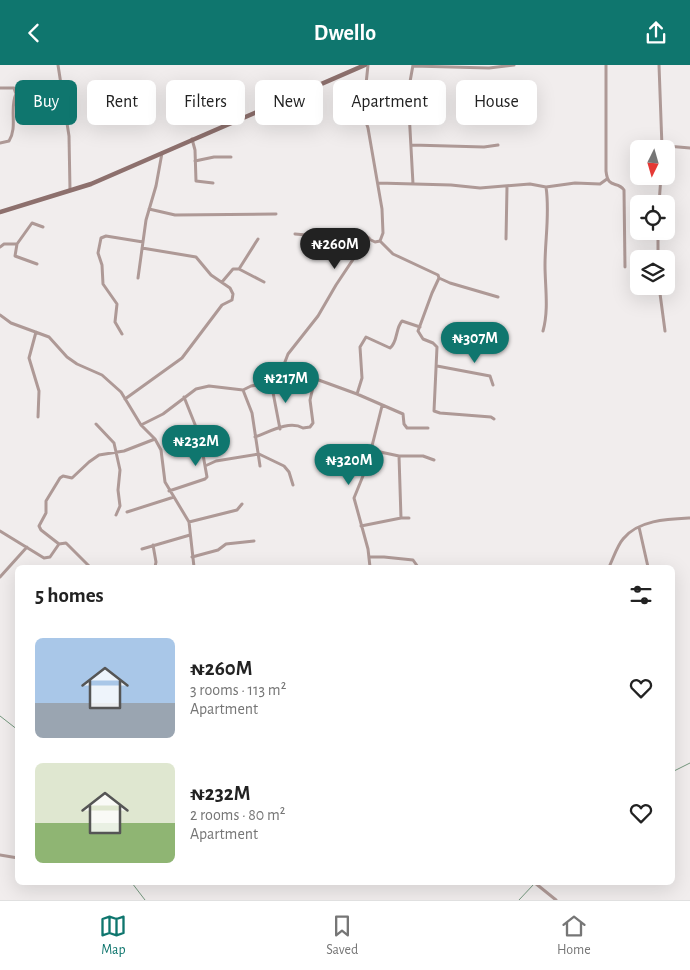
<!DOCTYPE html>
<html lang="en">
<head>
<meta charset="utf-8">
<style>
  body { margin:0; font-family:"Alegreya Sans",sans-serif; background:#f6f6f6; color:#222; height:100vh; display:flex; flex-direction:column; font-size:19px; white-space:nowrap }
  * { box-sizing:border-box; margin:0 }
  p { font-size:16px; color:#767676 }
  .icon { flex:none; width:28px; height:28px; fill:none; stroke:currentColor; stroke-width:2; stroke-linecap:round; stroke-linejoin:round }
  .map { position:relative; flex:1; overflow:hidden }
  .details { position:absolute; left:15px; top:500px; width:660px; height:320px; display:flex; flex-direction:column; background:#fff; border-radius:8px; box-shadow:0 5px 20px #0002 }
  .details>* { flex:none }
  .banner { position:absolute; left:15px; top:15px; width:660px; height:45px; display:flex; gap:10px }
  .needle { width:32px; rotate:185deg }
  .fabs { position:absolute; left:630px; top:75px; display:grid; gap:10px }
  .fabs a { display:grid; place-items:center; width:45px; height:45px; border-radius:8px; background:#fff; box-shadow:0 5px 20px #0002; font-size:25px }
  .price { position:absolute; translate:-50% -42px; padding:0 11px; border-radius:18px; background:#0f766e; color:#fff; font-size:16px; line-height:32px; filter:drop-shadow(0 1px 2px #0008) }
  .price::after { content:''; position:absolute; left:50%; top:30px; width:15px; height:11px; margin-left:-8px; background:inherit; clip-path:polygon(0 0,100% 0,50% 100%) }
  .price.current { background:#222; color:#fff }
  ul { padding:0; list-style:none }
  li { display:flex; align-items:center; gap:15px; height:125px; padding:0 20px }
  li span { display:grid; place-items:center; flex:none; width:140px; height:100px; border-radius:8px; color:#555 }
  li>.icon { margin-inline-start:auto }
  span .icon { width:60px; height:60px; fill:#fffc; stroke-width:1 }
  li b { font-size:21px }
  h2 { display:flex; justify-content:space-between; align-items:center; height:60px; padding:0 20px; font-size:21px }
  .pill { padding:0 18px; border-radius:8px; background:#fff; box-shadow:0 5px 20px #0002; font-size:18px; line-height:45px }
  .pill.current { background:#0f766e; color:#fff }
  header { display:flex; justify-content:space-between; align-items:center; height:65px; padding:0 20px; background:#0f766e; color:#fff; font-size:22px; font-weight:700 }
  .tab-bar { display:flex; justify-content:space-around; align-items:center; height:70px; border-top:1px solid #e0e0e0; background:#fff; font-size:14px; color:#767676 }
  .tab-bar a { display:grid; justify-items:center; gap:2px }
  .tab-bar .current { color:#0f766e }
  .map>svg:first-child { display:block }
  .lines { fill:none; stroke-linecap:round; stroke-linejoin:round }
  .stream { stroke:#75997f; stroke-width:1 }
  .minor { stroke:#ae9996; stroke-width:3 }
  .secondary { stroke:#8d706d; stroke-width:4.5 }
</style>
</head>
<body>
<header><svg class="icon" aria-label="back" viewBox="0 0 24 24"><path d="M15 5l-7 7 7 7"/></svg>Dwello<svg class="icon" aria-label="share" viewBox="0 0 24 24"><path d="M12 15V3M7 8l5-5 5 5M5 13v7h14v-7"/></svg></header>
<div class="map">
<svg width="690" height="835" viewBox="0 0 690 835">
  <rect width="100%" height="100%" fill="#f1eded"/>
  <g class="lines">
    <path class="stream" d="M0,651L18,665
      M672,707L690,698
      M132,818L145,835
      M519,835L534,819"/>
    <path class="minor" d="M58,0L69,71L70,125
      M368,0L363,48L368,63L382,144L383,168L380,176
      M413,0L408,28L413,119
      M606,0V106C608,125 617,115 624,125L625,202
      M659,0L662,82
      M413,1L489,3L514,0
      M0,23H14L16,29C9,44 18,62 9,76L0,78
      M192,74L195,85L196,116L213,118
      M412,80L484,82L498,80
      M662,83L667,81L690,83
      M195,96L214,92H231
      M378,118L451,120L480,123L530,119L546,122C550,148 545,174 545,200C545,222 549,244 543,266
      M546,122L575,118L600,119L607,114
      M659,139L661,111
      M149,144L175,150L276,149
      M658,166V194
      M295,169L318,171L361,168L369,173
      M506,174L507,122
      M17,179L15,191L37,199
      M0,182L4,179H17L32,158L43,162
      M239,204L258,174
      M138,213L146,155L156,121L162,88
      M439,213L450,218L498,232
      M222,217L233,204H239L264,217
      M659,221L665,266
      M0,250L11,258L49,272L67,292L77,299L102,310L121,327L141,360L155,374L161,385L165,417L189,457L194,502
      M36,267L29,293L39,326L38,352
      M122,269L115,257L117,239L103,219L102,200L98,188L101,173L106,171L143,177
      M437,301L490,311L493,320
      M283,302L357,329L403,349L404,359L407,363H428
      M271,317L280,364
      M243,325L251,321L268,318L274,315L283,302L288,289L318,251L336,220L366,175L369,174L375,177L380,176L393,189L438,210L439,213L432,228L418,266L423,274L433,278L437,282L434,346L440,348L491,352L494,354
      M357,329L362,313L360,282L366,272L390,283C398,277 395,264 402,256L420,262
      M184,332L200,372L205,401L216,396L259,389L284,401L289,407L293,420
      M125,334L182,293L222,240L232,235L233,229L230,223L211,210L196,192L142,183
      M96,359L114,378L120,405L118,425L120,441L116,450
      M141,360L163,349L196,324L209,321L243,325L252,348L260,401
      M255,372C269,367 289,355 303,363L310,362L313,358L310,335L315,314
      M371,385L399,391H423L434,395
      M399,391L401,453
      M169,426L205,414L207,412L205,401
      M127,447L174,432
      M189,457L237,445L242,439
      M361,461L401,453H409
      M639,462L648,502
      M0,466L44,493L50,492L59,479L66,478L90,502
      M59,479L41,465L39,461L46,448V436L60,413L63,411L72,413L89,397L99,390L124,386L155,374
      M153,480L156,497L155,502
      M142,484L190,470
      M192,492L218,485L226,479L254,476
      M370,492H384L413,495L418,502
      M370,502L368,484L354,433L367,401L382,341
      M609,502C613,494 617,481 623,474C638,455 668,454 690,453
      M0,512L27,482
      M0,790L18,793
      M535,818L556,835"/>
    <path class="secondary" d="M0,147L91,119L365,0"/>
  </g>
</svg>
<div class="fabs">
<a><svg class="needle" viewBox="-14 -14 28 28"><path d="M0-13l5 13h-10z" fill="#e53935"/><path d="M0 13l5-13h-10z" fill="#767676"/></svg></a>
<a><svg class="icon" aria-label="locate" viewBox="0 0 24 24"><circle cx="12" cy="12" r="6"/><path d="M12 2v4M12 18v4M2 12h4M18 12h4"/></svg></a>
<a><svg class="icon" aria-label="layers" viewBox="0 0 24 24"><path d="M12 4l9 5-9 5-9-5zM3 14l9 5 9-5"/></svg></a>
</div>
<b class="price current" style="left:335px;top:205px">₦260M</b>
<b class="price" style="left:475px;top:299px">₦307M</b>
<b class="price" style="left:286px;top:339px">₦217M</b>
<b class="price" style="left:196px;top:402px">₦232M</b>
<b class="price" style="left:349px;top:421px">₦320M</b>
<div class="banner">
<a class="pill current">Buy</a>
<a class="pill">Rent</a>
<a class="pill">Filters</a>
<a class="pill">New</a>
<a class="pill">Apartment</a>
<a class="pill">House</a>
</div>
<section class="details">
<h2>5 homes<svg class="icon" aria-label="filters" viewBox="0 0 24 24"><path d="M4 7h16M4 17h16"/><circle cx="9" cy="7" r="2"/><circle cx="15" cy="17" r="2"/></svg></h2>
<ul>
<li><span style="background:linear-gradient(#a9c7e8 65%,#9aa5b1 0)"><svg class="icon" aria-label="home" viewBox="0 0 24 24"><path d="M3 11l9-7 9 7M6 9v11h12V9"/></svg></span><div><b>₦260M</b><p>3 rooms · 113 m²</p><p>Apartment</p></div><svg class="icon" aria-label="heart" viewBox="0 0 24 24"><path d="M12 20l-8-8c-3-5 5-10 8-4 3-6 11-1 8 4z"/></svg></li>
<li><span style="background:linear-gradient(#dfe7d0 60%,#8fb573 0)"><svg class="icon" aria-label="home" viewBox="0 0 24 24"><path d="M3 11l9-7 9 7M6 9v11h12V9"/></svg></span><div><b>₦232M</b><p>2 rooms · 80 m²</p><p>Apartment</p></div><svg class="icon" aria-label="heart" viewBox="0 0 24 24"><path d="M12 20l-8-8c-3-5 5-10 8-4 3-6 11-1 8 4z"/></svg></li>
</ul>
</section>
</div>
<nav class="tab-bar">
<a class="current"><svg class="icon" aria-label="map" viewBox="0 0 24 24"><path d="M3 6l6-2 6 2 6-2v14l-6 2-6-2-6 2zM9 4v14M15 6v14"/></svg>Map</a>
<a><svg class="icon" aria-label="saved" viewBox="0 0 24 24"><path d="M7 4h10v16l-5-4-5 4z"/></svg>Saved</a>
<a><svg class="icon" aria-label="home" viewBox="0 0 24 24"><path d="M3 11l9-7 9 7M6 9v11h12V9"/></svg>Home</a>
</nav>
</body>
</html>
